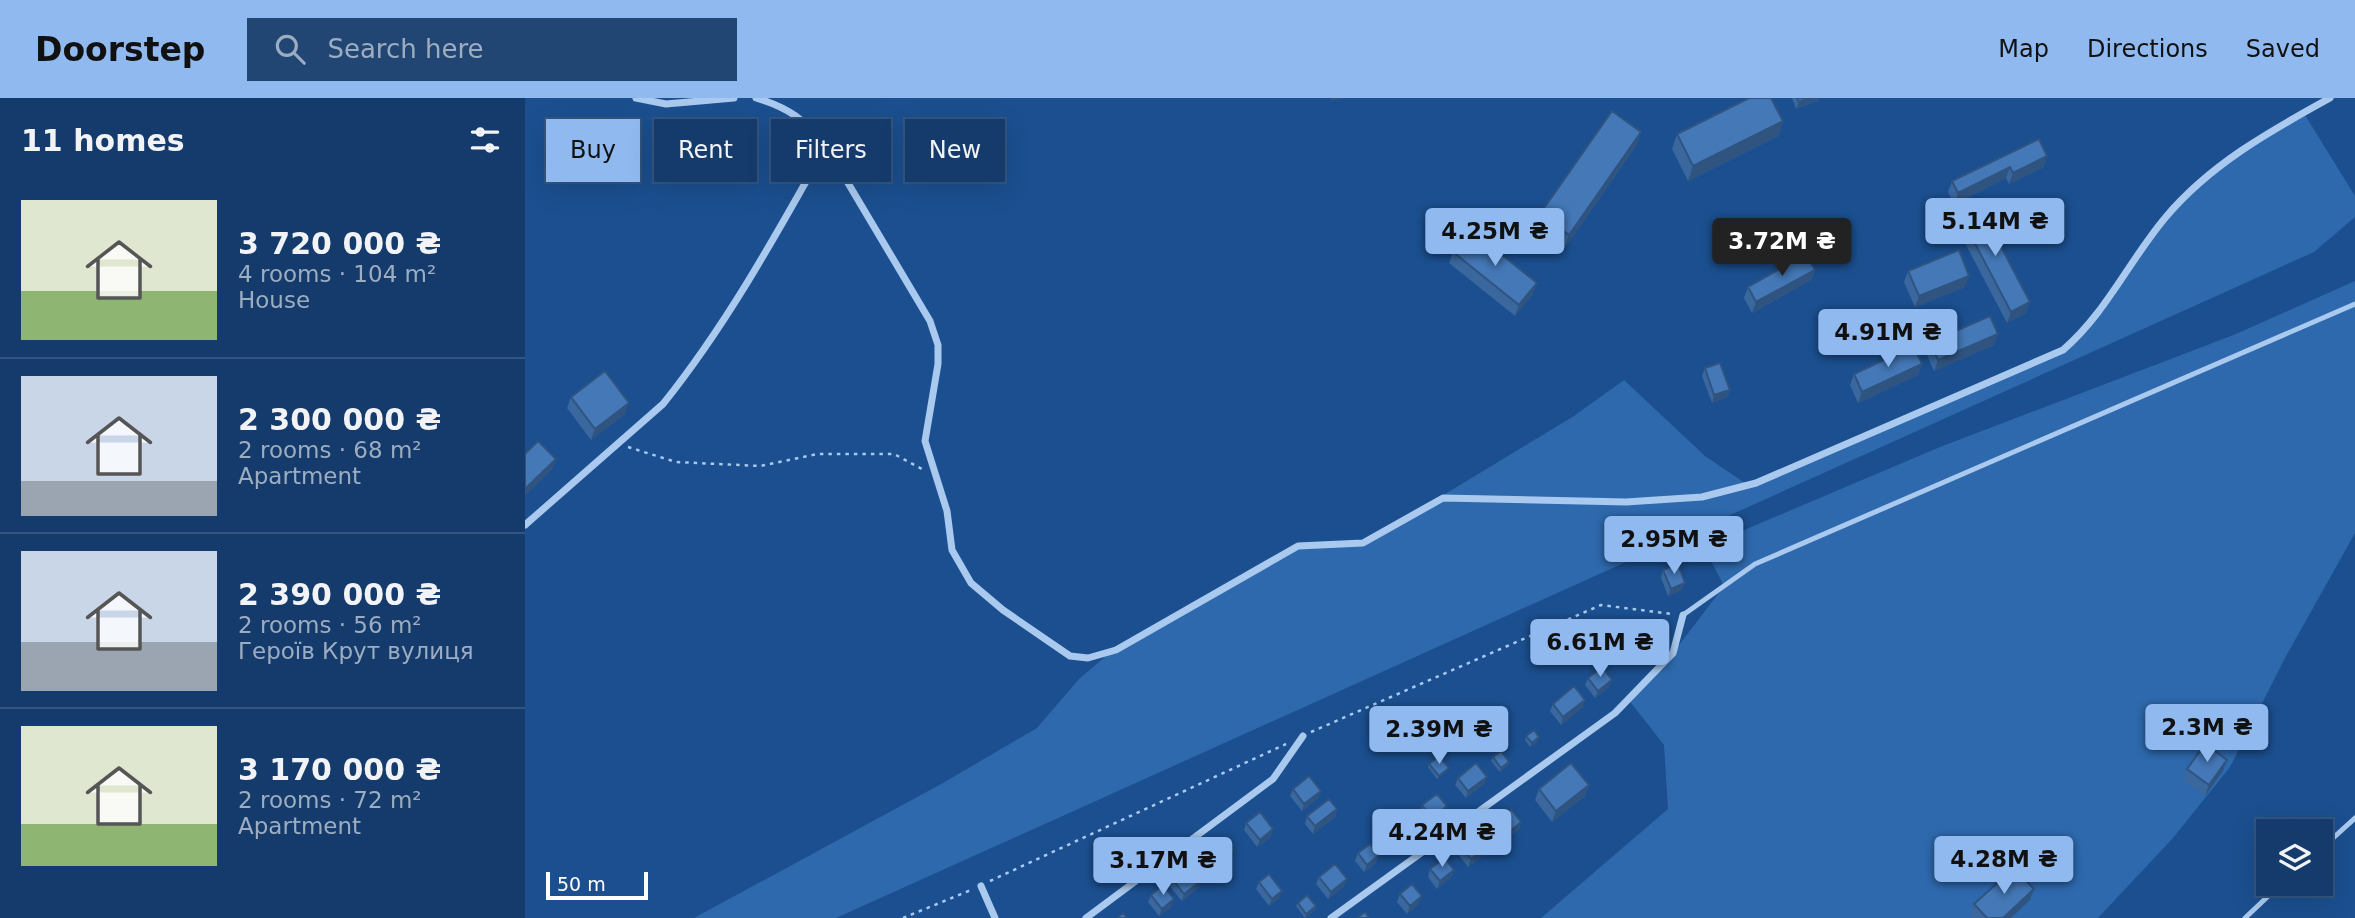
<!DOCTYPE html>
<html lang="en">
<head>
<meta charset="utf-8">
<style>
  body { margin:0; font-family:"DejaVu Sans",sans-serif; background:#214673; color:#f1f3f6; height:100vh; display:flex; flex-direction:column; font-size:26px; white-space:nowrap }
  * { box-sizing:border-box; margin:0 }
  p { font-size:23px; color:#9dadc1 }
  .icon { flex:none; width:38px; height:38px; fill:none; stroke:currentColor; stroke-width:2; stroke-linecap:round; stroke-linejoin:round }
  .map { position:relative; flex:1; overflow:hidden }
  .drawer { display:flex; flex-direction:column; background:#143b6b; width:525px }
  .drawer>* { flex:none }
  .banner { position:absolute; left:21px; top:21px; width:665px; height:63px; display:flex; gap:14px }
  .fabs { position:absolute; left:1731px; top:721px; display:grid; gap:14px }
  .fabs a { display:grid; place-items:center; width:77px; height:77px; border-radius:0px; background:#143b6b; box-shadow:0 7px 28px #0002,0 0 0 2px #33557e; font-size:35px }
  .scale { position:absolute; left:21px; bottom:18px; width:102px; box-sizing:border-box; padding-left:7px; border:4px solid #fff; border-top:0; font-size:19px; line-height:24px; white-space:nowrap; color:#fff; -webkit-text-stroke:5px #1b4f8f; paint-order:stroke }
  .price { position:absolute; translate:-50% -60px; padding:0 16px; border-radius:7px; background:#90b9f0; color:#111; font-size:23px; line-height:46px; filter:drop-shadow(0 2px 4px #0008) }
  .price::after { content:''; position:absolute; left:50%; top:42px; width:21px; height:16px; margin-left:-10px; background:inherit; clip-path:polygon(0 0,100% 0,50% 100%) }
  .price.selected { background:#222; color:#fff }
  ul { padding:0; list-style:none }
  li { display:flex; align-items:center; gap:21px; height:175px; padding:0 21px }
  li+li { border-top:2px solid #33557e }
  li span { display:grid; place-items:center; flex:none; width:196px; height:140px; border-radius:0px; color:#555 }
  li>.icon { margin-inline-start:auto }
  span .icon { width:84px; height:84px; fill:#fffc; stroke-width:1 }
  li b { font-size:30px }
  h2 { display:flex; justify-content:space-between; align-items:center; height:84px; padding:0 21px; font-size:30px }
  .tag { padding:0 24px; border-radius:0px; background:#143b6b; box-shadow:0 7px 28px #0002,0 0 0 2px #33557e; font-size:24px; line-height:63px }
  .tag.selected { background:#90b9f0; color:#111 }
  header { display:flex; align-items:center; gap:42px; box-sizing:border-box; height:98px; padding:0 35px; background:#90b9f0; color:#111 }
  header strong { font-size:33px }
  nav { display:flex; gap:38px; margin-inline-start:auto; font-size:24px }
  .search { width:490px; height:63px; background:#214673; display:flex; align-items:center; gap:18px; box-sizing:border-box; padding:0 24px; border-radius:0px; color:#9dadc1; font-size:26px }
  main { display:flex; flex:1; min-height:0 }
  .map>svg:first-child { display:block }
  .green { fill:#2e69ad }
  .lines { fill:none; stroke-linecap:round; stroke-linejoin:round }
  .path { stroke:#a9c9ee; stroke-width:2.5; stroke-dasharray:3.5 5; stroke-linecap:butt }
  .service { stroke:#a9c9ee; stroke-width:5 }
  .minor { stroke:#a9c9ee; stroke-width:7 }
  .wall { fill:#3a679d }
  .shaded-wall { fill:#305480 }
  .building { fill:#4478b7; stroke:#305480; stroke-width:2 }
</style>
</head>
<body>
<header>
<strong>Doorstep</strong>
<div class="search"><svg class="icon" aria-label="search" viewBox="0 0 24 24"><circle cx="10" cy="10" r="6"/><path d="M15 15l6 6"/></svg>Search here</div>
<nav><a>Map</a><a>Directions</a><a>Saved</a></nav>
</header>
<main>
<section class="drawer">
<h2>11 homes<svg class="icon" aria-label="filters" viewBox="0 0 24 24"><path d="M4 7h16M4 17h16"/><circle cx="9" cy="7" r="2"/><circle cx="15" cy="17" r="2"/></svg></h2>
<ul>
<li><span style="background:linear-gradient(#dfe7d0 65%,#8fb573 0)"><svg class="icon" aria-label="home" viewBox="0 0 24 24"><path d="M3 11l9-7 9 7M6 9v11h12V9"/></svg></span><div><b>3 720 000 ₴</b><p>4 rooms · 104 m²</p><p>House</p></div></li>
<li><span style="background:linear-gradient(#c9d6e8 75%,#9aa5b1 0)"><svg class="icon" aria-label="home" viewBox="0 0 24 24"><path d="M3 11l9-7 9 7M6 9v11h12V9"/></svg></span><div><b>2 300 000 ₴</b><p>2 rooms · 68 m²</p><p>Apartment</p></div></li>
<li><span style="background:linear-gradient(#c9d6e8 65%,#9aa5b1 0)"><svg class="icon" aria-label="home" viewBox="0 0 24 24"><path d="M3 11l9-7 9 7M6 9v11h12V9"/></svg></span><div><b>2 390 000 ₴</b><p>2 rooms · 56 m²</p><p>Героїв Крут вулиця</p></div></li>
<li><span style="background:linear-gradient(#dfe7d0 70%,#8fb573 0)"><svg class="icon" aria-label="home" viewBox="0 0 24 24"><path d="M3 11l9-7 9 7M6 9v11h12V9"/></svg></span><div><b>3 170 000 ₴</b><p>2 rooms · 72 m²</p><p>Apartment</p></div></li>
</ul>
</section>
<div class="map">
<svg width="1830" height="820" viewBox="0 0 1830 820">
  <rect width="100%" height="100%" fill="#1b4f8f"/>
  <path class="green" d="M1780,17L1830,98V119L1789,154L311,820H169L418,685L512,630L554,581L580,559L773,448L836,447L1049,318L1099,282L1180,358L1223,387L1538,252C1585,212 1603,168 1639,121C1675,74 1729,42 1780,17Z
    M1830,183V435L1760,560L1705,669L1648,740L1573,820H1016L1143,711L1139,647L1103,601L1148,555L1199,488L1179,449L1415,349L1711,236Z"/>
  <g class="lines">
    <path class="path" d="M103,349L151,364L235,368L292,356H369L397,371
      M786,634L1076,507L1147,516
      M465,783L761,646
      M378,820L446,792"/>
    <path class="service" d="M1158,517L1230,466L1830,206
      M1796,751L1830,720
      M1720,820L1756,786"/>
    <path class="minor" d="M111,0L141,6L209,0
      M231,0C262,9 281,22 301,48L405,223L413,247V266L400,343L422,413L427,452L446,485L478,512L545,558L563,560L591,552L773,448L838,445L918,400L1101,404L1177,399L1231,385L1538,252C1581,215 1604,163 1640,120C1684,67 1745,33 1805,0
      M0,427L138,306C202,226 251,137 301,48
      M456,788L470,820
      M561,820L748,681L778,638
      M806,820L1090,615L1148,555L1158,517"/>
  </g>
  <path class="wall" d="M1267,0H1294V2L1271,11Z
    M1258,23L1253,38L1163,83L1147,51L1152,36Z
    M1116,34L1111,48L1039,151L1009,131L1015,116Z
    M1514,41L1519,69L1484,86L1481,80L1429,106L1423,94L1427,83Z
    M1434,115L1501,215L1482,225L1430,126Z
    M928,154L1008,196L990,218L924,165Z
    M1290,172L1286,182L1227,215L1219,200L1223,189Z
    M1383,173L1440,189L1390,209L1379,184Z
    M1405,244L1469,247L1409,273L1401,255Z
    M1397,266L1393,277L1333,305L1325,287L1329,276Z
    M1180,270L1205,292L1202,299L1187,305L1177,278Z
    M46,299L100,316L66,342L42,310Z
    M1138,472L1157,492L1143,498L1136,480Z
    M1063,580L1084,589L1070,600L1060,587Z
    M1028,606L1058,609L1036,627L1025,613Z
    M1001,638L1013,643L1005,649L1000,642Z
    M968,659L984,664L983,667L975,674L966,663Z
    M904,666L924,670L922,673L912,681L903,669Z
    M1662,671L1698,673L1680,698L1658,682Z
    M962,679L959,686L941,700L930,687L933,680Z
    M1064,687L1060,698L1027,724L1010,702L1014,691Z
    M768,691L796,693L793,700L777,713L765,698Z
    M897,707L919,716L905,727L895,714Z
    M812,711L810,719L788,736L780,726L782,718Z
    M973,722L996,724L994,731L980,742L970,729Z
    M721,725L746,739L732,749L719,732Z
    M870,727L894,729L891,737L878,747L867,734Z
    M935,748L960,750L957,758L943,769L933,756Z
    M708,752L706,760L690,772L681,760L684,753Z
    M833,755L851,765L839,774L830,763Z
    M905,771L929,772L926,779L912,791L903,779Z
    M645,778L676,783L673,790L657,803L642,785Z
    M794,779L819,788L803,801L791,786Z
    M734,784L757,793L754,800L744,808L731,791Z
    M875,796L894,806L882,816L872,804Z
    M626,797L646,809L634,818L623,804Z
    M1505,802L1486,820H1448L1445,817L1449,806Z
    M773,805L791,808L790,812L780,820L771,808Z"/>
  <path class="shaded-wall" d="M806,0H822L805,3Z
    M1283,0H1294V2L1271,11L1274,4Z
    M1258,23L1253,38L1163,83L1168,68Z
    M1116,34L1111,48L1039,151L1044,137Z
    M1522,58L1519,69L1484,86L1488,75Z
    M1485,69L1481,80L1429,106L1433,95Z
    M1290,172L1286,182L1227,215L1231,204Z
    M1444,178L1440,189L1390,209L1394,198Z
    M1012,185L1008,196L990,218L994,207Z
    M1505,204L1501,215L1482,225L1486,214Z
    M1473,236L1469,247L1409,273L1413,262Z
    M1397,266L1393,277L1333,305L1337,294Z
    M1205,292L1202,299L1187,305L1189,297Z
    M104,305L100,316L66,342L70,331Z
    M31,361L27,372L0,398V391Z
    M1160,485L1157,492L1143,498L1146,491Z
    M1087,582L1084,589L1070,600L1073,593Z
    M1060,602L1058,609L1036,627L1038,619Z
    M1014,639L1013,643L1005,649L1007,645Z
    M1702,662L1698,673L1680,698L1684,687Z
    M984,664L983,667L975,674L976,670Z
    M924,670L922,673L912,681L914,678Z
    M962,679L959,686L941,700L943,693Z
    M1064,687L1060,698L1027,724L1031,713Z
    M796,693L793,700L777,713L779,706Z
    M922,708L919,716L905,727L907,720Z
    M812,711L810,719L788,736L790,728Z
    M996,724L994,731L980,742L983,735Z
    M894,729L891,737L878,747L880,740Z
    M748,731L746,739L732,749L735,742Z
    M960,750L957,758L943,769L946,761Z
    M708,752L706,760L690,772L693,765Z
    M854,757L851,765L839,774L842,767Z
    M929,772L926,779L912,791L915,783Z
    M822,781L819,788L803,801L806,794Z
    M676,783L673,790L657,803L659,796Z
    M1509,791L1505,802L1486,820H1478Z
    M757,793L754,800L744,808L747,801Z
    M897,798L894,806L882,816L885,808Z
    M649,801L646,809L634,818L637,811Z
    M791,808L790,812L780,820L781,816Z"/>
  <path class="building" d="M1224,0H1246L1258,23L1168,68L1152,36Z
    M1272,0H1283L1274,4Z
    M1087,13L1116,34L1044,137L1015,116Z
    M1514,41L1522,58L1488,75L1485,69L1433,95L1427,83Z
    M1453,105L1505,204L1486,214L1434,115Z
    M946,132L1012,185L994,207L928,154Z
    M1434,152L1444,178L1394,198L1383,173Z
    M1281,156L1290,172L1231,204L1223,189Z
    M1465,218L1473,236L1413,262L1405,244Z
    M1389,248L1397,266L1337,294L1329,276Z
    M1195,265L1205,292L1189,297L1180,270Z
    M80,273L104,305L70,331L46,299Z
    M13,343L31,361L0,391V356Z
    M1153,466L1160,485L1146,491L1138,472Z
    M1077,569L1087,582L1073,593L1063,580Z
    M1049,588L1060,602L1038,619L1028,606Z
    M1009,632L1014,639L1007,645L1001,638Z
    M1680,646L1702,662L1684,687L1662,671Z
    M976,653L984,664L976,670L968,659Z
    M914,658L924,670L914,678L904,666Z
    M951,665L962,679L943,693L933,680Z
    M1046,665L1064,687L1031,713L1014,691Z
    M784,678L796,693L779,706L768,691Z
    M912,696L922,708L907,720L897,707Z
    M804,701L812,711L790,728L782,718Z
    M986,711L996,724L983,735L973,722Z
    M735,714L748,731L735,742L721,725Z
    M883,716L894,729L880,740L870,727Z
    M949,737L960,750L946,761L935,748Z
    M699,741L708,752L693,765L684,753Z
    M845,746L854,757L842,767L833,755Z
    M920,760L929,772L915,783L905,771Z
    M661,765L676,783L659,796L645,778Z
    M810,766L822,781L806,794L794,779Z
    M1489,770L1509,791L1478,820H1462L1449,806Z
    M744,776L757,793L747,801L734,784Z
    M887,786L897,798L885,808L875,796Z
    M638,787L649,801L637,811L626,797Z
    M782,797L791,808L781,816L773,805Z
    M840,814L844,820H832Z
    M598,815L602,820H592Z"/>
</svg>
<div class="fabs">
<a><svg class="icon" aria-label="layers" viewBox="0 0 24 24"><path d="M12 4l9 5-9 5-9-5zM3 14l9 5 9-5"/></svg></a>
</div>
<div class="scale">50 m</div>
<b class="price" style="left:1470px;top:160px">5.14M ₴</b>
<b class="price" style="left:970px;top:170px">4.25M ₴</b>
<b class="price selected" style="left:1257px;top:180px">3.72M ₴</b>
<b class="price" style="left:1363px;top:271px">4.91M ₴</b>
<b class="price" style="left:1149px;top:478px">2.95M ₴</b>
<b class="price" style="left:1075px;top:581px">6.61M ₴</b>
<b class="price" style="left:1682px;top:666px">2.3M ₴</b>
<b class="price" style="left:914px;top:668px">2.39M ₴</b>
<b class="price" style="left:917px;top:771px">4.24M ₴</b>
<b class="price" style="left:1479px;top:798px">4.28M ₴</b>
<b class="price" style="left:638px;top:799px">3.17M ₴</b>
<div class="banner">
<a class="tag selected">Buy</a>
<a class="tag">Rent</a>
<a class="tag">Filters</a>
<a class="tag">New</a>
</div>
</div>
</main>
</body>
</html>
